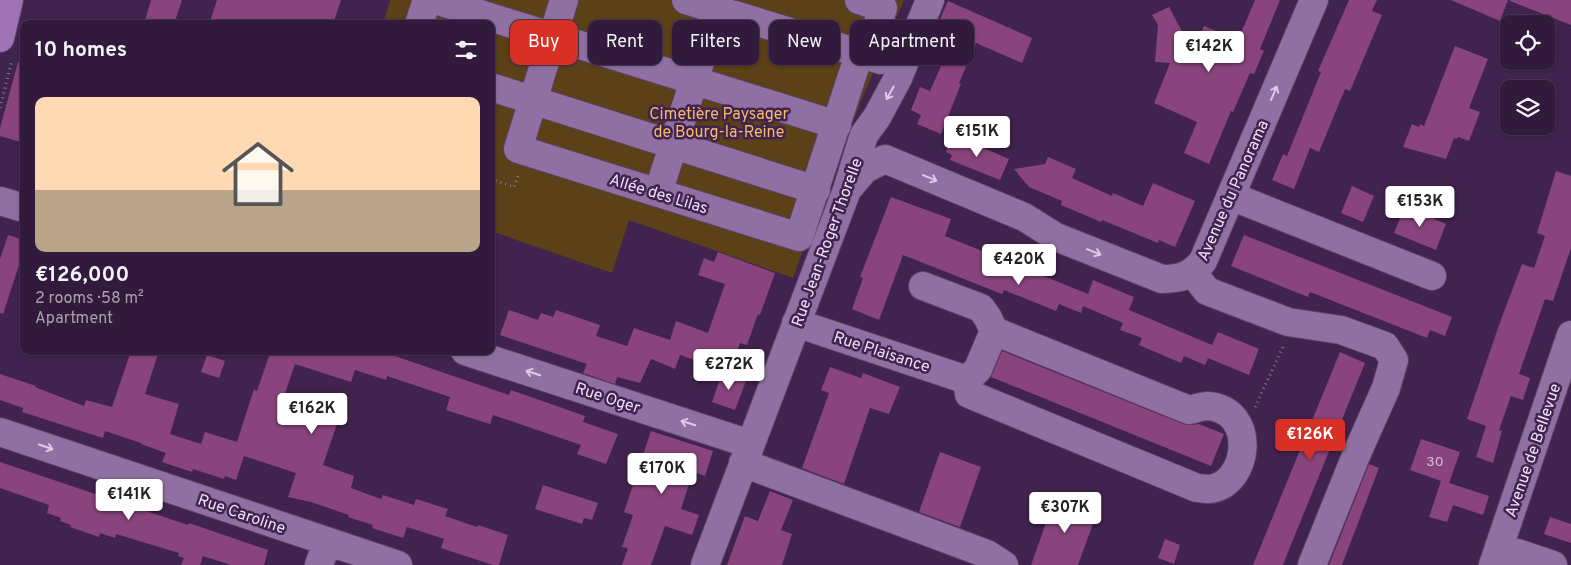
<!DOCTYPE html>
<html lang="en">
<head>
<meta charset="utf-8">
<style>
  body { margin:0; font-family:Overpass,sans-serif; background:#3d2746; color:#f1f3f6; height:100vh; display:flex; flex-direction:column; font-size:19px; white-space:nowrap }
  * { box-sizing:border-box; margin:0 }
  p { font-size:16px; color:#a8a1af }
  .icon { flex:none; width:28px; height:28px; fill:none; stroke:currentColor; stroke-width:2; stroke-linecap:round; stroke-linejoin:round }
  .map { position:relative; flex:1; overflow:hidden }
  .sheet { position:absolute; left:20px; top:20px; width:475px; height:335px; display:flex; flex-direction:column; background:#311a3b; border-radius:10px; box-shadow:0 1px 4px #0004,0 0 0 1px #4c3855 }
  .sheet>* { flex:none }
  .hud { position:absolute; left:510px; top:20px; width:475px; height:45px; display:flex; gap:10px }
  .controls { position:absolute; left:1500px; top:15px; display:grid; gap:10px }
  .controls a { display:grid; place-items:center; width:55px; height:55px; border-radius:10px; background:#311a3b; box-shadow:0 1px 4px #0004,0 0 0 1px #4c3855; font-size:25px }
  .price { position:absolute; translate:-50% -42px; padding:0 11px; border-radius:5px; background:#fff; color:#222; font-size:16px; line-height:32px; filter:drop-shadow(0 1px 2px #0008) }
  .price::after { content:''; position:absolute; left:50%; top:30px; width:15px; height:11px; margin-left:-8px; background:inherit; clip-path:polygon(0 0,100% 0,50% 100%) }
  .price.current { background:#d93025; color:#fff }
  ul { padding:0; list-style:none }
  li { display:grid; align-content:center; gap:10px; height:265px; padding:0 15px }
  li+li { border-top:1px solid #4c3855 }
  li span { display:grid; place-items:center; height:155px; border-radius:10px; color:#555 }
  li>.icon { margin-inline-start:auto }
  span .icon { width:90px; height:90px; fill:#fffc; stroke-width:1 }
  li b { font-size:21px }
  h2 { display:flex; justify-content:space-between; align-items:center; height:60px; padding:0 15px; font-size:21px }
  .pill { padding:0 18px; border-radius:10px; background:#311a3b; box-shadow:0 1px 4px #0004,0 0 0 1px #4c3855; font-size:18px; line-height:45px }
  .pill.current { background:#d93025; color:#fff }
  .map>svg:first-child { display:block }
  .green { fill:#5b4018 }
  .building { fill:#89447e }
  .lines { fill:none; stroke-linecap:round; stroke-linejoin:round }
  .minor-casing { stroke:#5c4167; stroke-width:30 }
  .major-casing { stroke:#5c4167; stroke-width:30 }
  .path { stroke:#8c7398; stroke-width:3; stroke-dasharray:1 4; stroke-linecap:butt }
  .minor { stroke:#9070a2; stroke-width:28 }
  .major { stroke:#9e72b5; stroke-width:28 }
  .oneway { stroke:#dec9e8 }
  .labels { text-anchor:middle; stroke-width:5; stroke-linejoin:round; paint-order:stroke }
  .number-label { font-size:14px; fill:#d7b8db }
  .park-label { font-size:16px; fill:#f6bb69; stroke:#41234f }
  .street-label { font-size:16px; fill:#f1dffa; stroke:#41234f }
</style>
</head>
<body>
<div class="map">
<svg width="1571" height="565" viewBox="0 0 1571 565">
  <rect width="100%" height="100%" fill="#41234f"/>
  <path class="green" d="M390,0H904C864,92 827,184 793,278L629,220L612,273L491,231V24H383Z"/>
  <path class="building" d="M151,0H182L174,24H144Z
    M217,0H341L333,24H209Z
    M1255,0H1280L1260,49L1264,51L1254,74L1250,73L1233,112L1231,111L1209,164L1184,153L1197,122L1154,103L1170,63L1155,62L1158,25L1152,15L1169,7L1193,52L1204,26L1238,40Z
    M1349,0H1377L1372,11L1382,15L1350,91L1345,89L1319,152L1310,148L1294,189L1272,180L1283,154L1287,156L1321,72L1318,71Z
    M1451,0H1508L1500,21Z
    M1510,0H1571V25L1510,1Z
    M948,1L1032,38L1022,63L976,43L959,83L961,84L941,134L917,124L921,115L911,110L920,87L930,91L947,53L938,49L946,30L937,26Z
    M1455,46L1488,59L1469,108L1480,112L1469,141L1458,137L1457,139L1454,138L1446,159L1403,147L1412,124L1419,127L1420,124L1424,126Z
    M18,62H24V143L0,136V128Z
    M953,135L1009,159L1000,180L950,160L952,155L946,152Z
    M1048,157L1076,169L1072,178L1112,196L1113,193L1143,206L1153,183L1195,201L1175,247L1159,240L1158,243L1102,220L1101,222L1061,205L1062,201L1029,187L1014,169L1045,164Z
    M1556,171L1571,176V248L1553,301L1545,299L1519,374L1530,378L1523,400L1511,396L1499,430L1502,431L1493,463L1476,457L1486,426L1467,419L1499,325L1522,264L1534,268L1545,236L1537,233Z
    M1352,186L1374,196L1363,222L1341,213Z
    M891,197L951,219L945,236L1088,294L1093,280L1134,297L1129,310L1212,345L1218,332L1259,349L1249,375L1208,358L1205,365L1184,356L1181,363L1139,345L1142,338L1120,330L1123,323L1083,306L1081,313L1059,304L1056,311L1004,290L1002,294L903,255L879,320L852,309L863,278L860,277Z
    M1405,206L1446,224L1436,250L1394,233Z
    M8,235L24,240V267L19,265L3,314L0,313V259Z
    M1244,235L1452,317L1445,336L1430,330L1427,338L1310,292L1308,297L1231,266Z
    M718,252L775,273L760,315L758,314L747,345L740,343L730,372L680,355L675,369L651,359L640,383L617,377L615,384L583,373L587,364L500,335L509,310L538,320L541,313L553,317L556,310L600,325L596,336L627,346L634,328L670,340L676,321L708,333L725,284L698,275L704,258L714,262Z
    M131,351H159L145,394L179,404L170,434L201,444L205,432L237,442L254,389L257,391L269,356L266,355L267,351H380L509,395L511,390L585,416L583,422L618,434L606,464L577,454L581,445L493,415L490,424L446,410L450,397L387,376L386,380L355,370L351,382L295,364L283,399L285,400L281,413L312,424L317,410L339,418L323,465L354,476L351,488L381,499L383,495L414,505L416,499L448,509L445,516L477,527L478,525L508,535L499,565H493L441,548L444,539L426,533L407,527L403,538L372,528L373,525L348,517L349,515L311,502L288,497L296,473L244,456L236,480L225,476L224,479L193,469L192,472L162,462L166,453L141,444V443L105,431L103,438L22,412L23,408L0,400V374L36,386L35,387L84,406L86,400L112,407Z
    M1002,351L1183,424L1192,425L1199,424L1224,434L1211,466L991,377Z
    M1340,352L1365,363L1286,557L1283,565H1253Z
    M207,355L225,361L219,378L201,372Z
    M830,367L861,378L863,373L900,387L889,414L870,408L844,484L802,468L829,393L821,390Z
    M722,373L746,381L735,410L712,402Z
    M651,431L713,451L705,476L693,472L681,509L699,515L692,535L665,526L651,565H622L628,548L622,547L633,515L624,512Z
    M1421,439L1460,452L1449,483L1489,496L1483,515L1453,505L1447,522L1429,517L1441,481L1410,470Z
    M940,452L981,467L960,527L919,512Z
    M0,462L188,525L189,523L268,550L264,565H231L203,556L200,565H181L184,558L178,556L179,553L116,534L115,538L100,533L99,537L70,527L71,525L60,521L61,518L47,513L49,505L0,488Z
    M1369,464L1379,468L1342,565H1329Z
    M543,485L598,503L592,520L584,518L582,524L535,509Z
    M770,491L793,500L781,530L792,534L782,565H727L745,516L758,521Z
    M1056,495L1098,510L1078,565H1031Z
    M1550,517L1571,524V543L1544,534Z
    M1165,539L1180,545L1174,564L1158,558Z"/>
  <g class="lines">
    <g class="minor-casing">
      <path id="minor" d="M435,0L837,125
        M564,0L518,149L799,237L856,64L870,47L883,8L859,0
        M686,0L881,60
        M419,24L427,0
        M491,87L816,190
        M847,190L865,169L885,159L1024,217L1056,237L1162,279C1180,279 1191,276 1203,261L1314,0
        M658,193L720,0
        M1231,196L1432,276
        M0,201L24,208
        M1192,272L1207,291L1288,322L1341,330L1385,346L1394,360L1386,388L1357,453L1312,565
        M923,286L981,308L988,318L994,331
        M796,323L967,380
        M994,331L1189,410C1195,409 1202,406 1207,406C1259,409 1249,486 1209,489C1205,489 1201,488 1197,488L969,394L967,380L978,369Z
        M465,351L750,444
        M0,432L398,565
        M743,463L987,554L1004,565
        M1499,547L1553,565
        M319,565L327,542
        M705,565L847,190L864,135L877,117L898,78L930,0
        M1493,565L1571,335"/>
    </g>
    <g class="major-casing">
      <path id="major" d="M0,38L9,0"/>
    </g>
    <path class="path" d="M0,108L12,60
      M491,179L514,187L519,173
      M1255,407L1284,345"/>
    <use href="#minor" class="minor"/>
    <use href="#major" class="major"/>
  </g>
  <defs><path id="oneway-shaft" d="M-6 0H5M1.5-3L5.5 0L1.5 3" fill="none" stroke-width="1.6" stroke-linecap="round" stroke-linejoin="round" transform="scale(1.25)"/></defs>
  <g class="oneway">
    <use href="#oneway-shaft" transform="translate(890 93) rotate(119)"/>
    <use href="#oneway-shaft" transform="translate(1274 93) rotate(-67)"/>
    <use href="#oneway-shaft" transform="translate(930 178) rotate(23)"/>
    <use href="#oneway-shaft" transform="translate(1094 252) rotate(22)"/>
    <use href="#oneway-shaft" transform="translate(533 373) rotate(-162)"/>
    <use href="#oneway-shaft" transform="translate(688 423) rotate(-162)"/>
    <use href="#oneway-shaft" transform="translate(46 447) rotate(19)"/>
  </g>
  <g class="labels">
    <g class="number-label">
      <text x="1435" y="466">30</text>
    </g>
    <g class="park-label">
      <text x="719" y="119">Cimetière Paysager<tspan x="719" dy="18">de Bourg-la-Reine</tspan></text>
    </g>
    <g class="street-label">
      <text transform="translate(1232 190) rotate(-66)" y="6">Avenue du Panorama</text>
      <text transform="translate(659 193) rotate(17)" y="6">Allée des Lilas</text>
      <text transform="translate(826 242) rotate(-70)" y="6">Rue Jean-Roger Thorelle</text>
      <text transform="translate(882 351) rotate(18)" y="6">Rue Plaisance</text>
      <text transform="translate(608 397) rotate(18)" y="6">Rue Oger</text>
      <text transform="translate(1532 450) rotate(-71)" y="6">Avenue de Bellevue</text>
      <text transform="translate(242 513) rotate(19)" y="6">Rue Caroline</text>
    </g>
  </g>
</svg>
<div class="controls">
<a><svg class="icon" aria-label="locate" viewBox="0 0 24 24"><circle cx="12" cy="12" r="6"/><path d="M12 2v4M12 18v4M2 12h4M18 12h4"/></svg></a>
<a><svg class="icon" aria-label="layers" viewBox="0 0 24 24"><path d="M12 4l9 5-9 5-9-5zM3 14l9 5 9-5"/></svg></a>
</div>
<b class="price" style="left:1209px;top:73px">€142K</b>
<b class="price" style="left:977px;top:158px">€151K</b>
<b class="price" style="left:1420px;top:228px">€153K</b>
<b class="price" style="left:1019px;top:286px">€420K</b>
<b class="price" style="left:729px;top:391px">€272K</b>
<b class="price" style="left:312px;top:435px">€162K</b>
<b class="price current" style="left:1310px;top:461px">€126K</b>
<b class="price" style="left:662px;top:495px">€170K</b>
<b class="price" style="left:129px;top:521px">€141K</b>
<b class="price" style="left:1065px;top:534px">€307K</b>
<div class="hud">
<a class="pill current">Buy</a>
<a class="pill">Rent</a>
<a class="pill">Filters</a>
<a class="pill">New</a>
<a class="pill">Apartment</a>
</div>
<section class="sheet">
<h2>10 homes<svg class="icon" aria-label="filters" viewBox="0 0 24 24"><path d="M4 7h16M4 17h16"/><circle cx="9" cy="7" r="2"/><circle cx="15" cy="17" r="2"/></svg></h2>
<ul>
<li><span style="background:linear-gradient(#ffd9b3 60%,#b9a48a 0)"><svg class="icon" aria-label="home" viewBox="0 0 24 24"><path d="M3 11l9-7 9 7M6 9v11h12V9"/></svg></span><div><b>€126,000</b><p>2 rooms · 58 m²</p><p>Apartment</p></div></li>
</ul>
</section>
</div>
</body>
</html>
